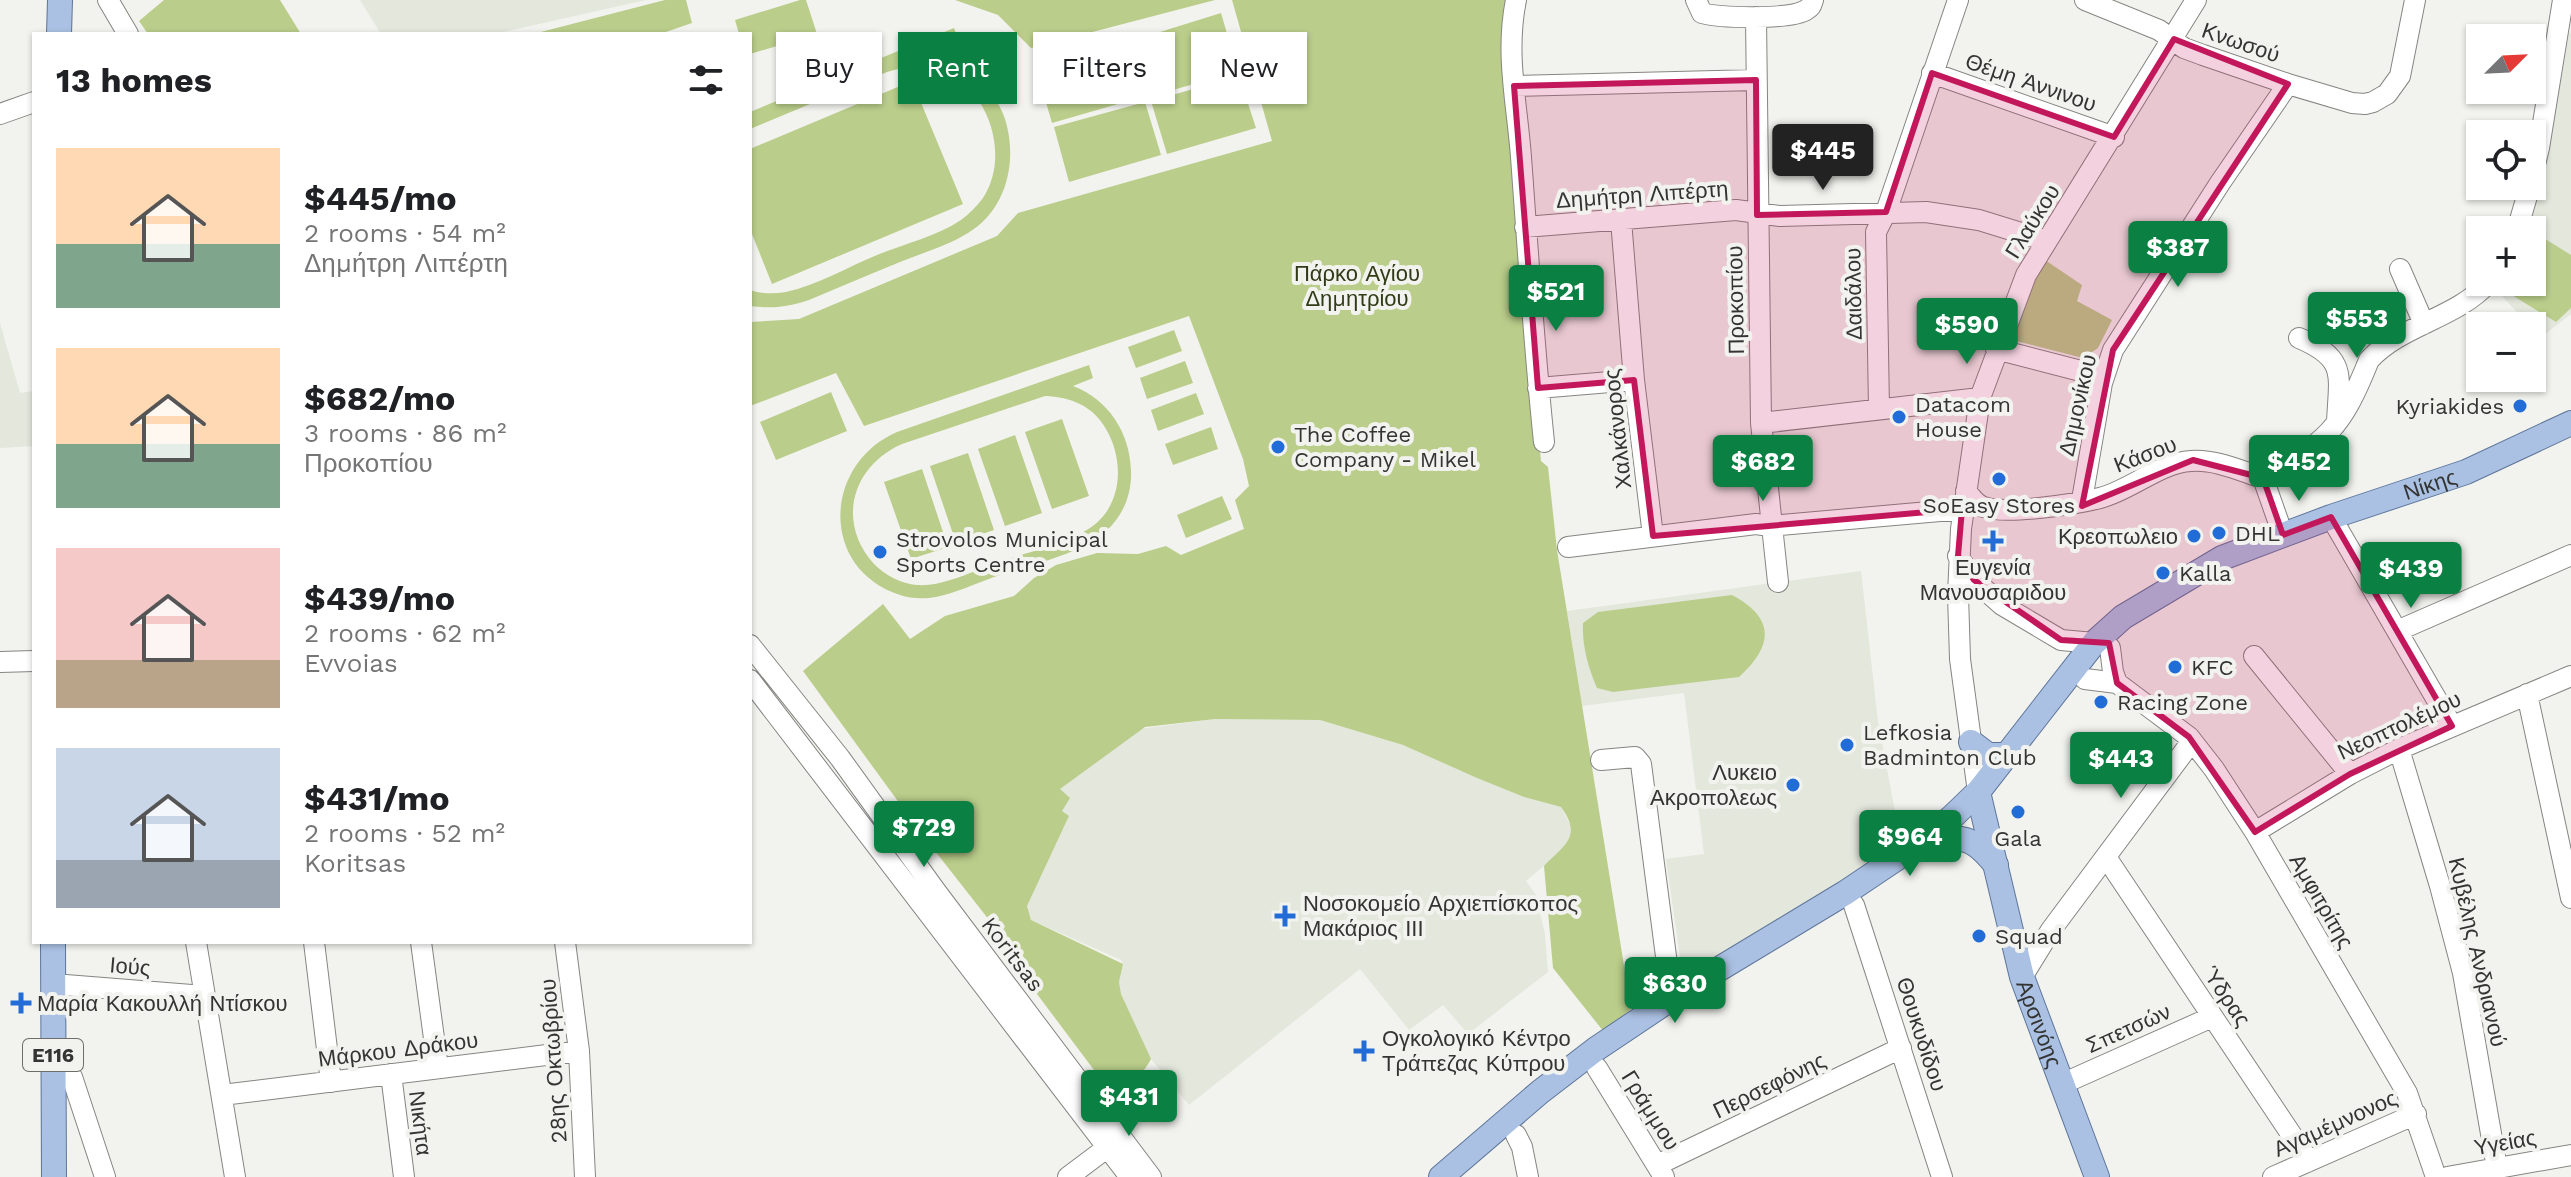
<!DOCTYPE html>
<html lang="en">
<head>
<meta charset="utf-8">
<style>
  body { margin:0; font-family:"Work Sans",sans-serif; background:#f6f6f6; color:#202124; height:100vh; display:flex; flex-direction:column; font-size:30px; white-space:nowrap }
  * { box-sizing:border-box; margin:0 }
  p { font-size:26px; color:#757577 }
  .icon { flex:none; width:44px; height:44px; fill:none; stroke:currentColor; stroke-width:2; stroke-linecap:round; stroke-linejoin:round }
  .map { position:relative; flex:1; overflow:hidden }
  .panel { position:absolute; left:32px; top:32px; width:720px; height:912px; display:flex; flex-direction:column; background:#fff; border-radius:0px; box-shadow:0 2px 6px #0004 }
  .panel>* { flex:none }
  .top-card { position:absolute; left:776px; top:32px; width:760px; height:72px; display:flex; gap:16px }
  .needle { width:52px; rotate:66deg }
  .tools { position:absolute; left:2466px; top:24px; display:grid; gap:16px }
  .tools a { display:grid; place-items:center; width:80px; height:80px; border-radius:0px; background:#fff; box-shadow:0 2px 6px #0004; font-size:40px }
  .price { position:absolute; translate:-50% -68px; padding:0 18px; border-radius:8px; background:#0b8043; color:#fff; font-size:26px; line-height:52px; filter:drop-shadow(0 2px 4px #0008) }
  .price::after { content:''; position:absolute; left:50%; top:48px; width:24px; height:18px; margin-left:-12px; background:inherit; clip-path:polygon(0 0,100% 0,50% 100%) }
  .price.selected { background:#222; color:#fff }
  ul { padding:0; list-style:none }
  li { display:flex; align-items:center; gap:24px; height:200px; padding:0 24px }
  li span { display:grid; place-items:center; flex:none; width:224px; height:160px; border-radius:0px; color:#555 }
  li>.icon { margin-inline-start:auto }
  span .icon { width:96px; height:96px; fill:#fffc; stroke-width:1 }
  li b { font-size:34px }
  h2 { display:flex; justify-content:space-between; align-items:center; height:96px; padding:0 24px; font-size:34px }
  .tag { padding:0 28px; border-radius:0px; background:#fff; box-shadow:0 2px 6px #0004; font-size:28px; line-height:72px }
  .tag.selected { background:#0b8043; color:#fff }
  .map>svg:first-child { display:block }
  .built { fill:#e3e7dc }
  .green { fill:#bacd8a; fill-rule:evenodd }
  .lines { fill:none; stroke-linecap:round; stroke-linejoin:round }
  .minor-casing { stroke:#858682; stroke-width:22 }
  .major-casing { stroke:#5d7599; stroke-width:26 }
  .minor { stroke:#fff; stroke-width:20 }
  .major { stroke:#abc1e3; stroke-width:24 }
  .marked { fill:#c2185b; fill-opacity:0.2; stroke:#c2185b; stroke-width:6; stroke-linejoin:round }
  .poi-dot { fill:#226cd8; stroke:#f2f3ee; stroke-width:3 }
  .labels { text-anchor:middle; stroke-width:8; stroke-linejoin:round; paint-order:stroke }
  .shield { fill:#f2f3ee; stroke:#6d6e6b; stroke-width:2 }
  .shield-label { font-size:20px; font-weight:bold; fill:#343533 }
  .street-label { font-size:22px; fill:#343533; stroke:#f2f3ee }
  .park-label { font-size:22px; fill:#323b18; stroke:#f2f3ee }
  .poi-label { font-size:22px; fill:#343533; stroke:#f2f3ee; text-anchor:start }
</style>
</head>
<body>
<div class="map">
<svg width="2571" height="1177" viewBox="0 0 2571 1177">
  <rect width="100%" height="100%" fill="#f2f3ee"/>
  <path class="built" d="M360,0H646L495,34H381Z
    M2571,32V314L2540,338L2532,326H2529L2496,289L2501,282H2532V230H2527L2549,149L2569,33Z
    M0,323L20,393L34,391L33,446L0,448Z
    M1861,571L1878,721L1902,849L1690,973L1682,971L1666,859L1704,854L1684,693L1582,706L1567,611Z
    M1215,719L1320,720L1403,745L1477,778L1524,797L1561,807L1571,826V836L1561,851L1526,881L1536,895L1545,934L1548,972L1468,1034L1443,1005L1409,1030L1360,969L1189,1105L1151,1059L1138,1035L1121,994L1119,982L1123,964L1121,960L1031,920L1027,906L1069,816L1062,811L1059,790L1139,729Z"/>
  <path class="green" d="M164,0H280L301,34H148L139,21Z
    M665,0H686L692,23L660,34H533Z
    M800,0H806L817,34L750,54V34H739L735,20Z
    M955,0H1215L1031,48L998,15Z
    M1232,0H1512L1519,239L1541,461L1548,467L1557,550L1631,1009L1604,1032L1553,968L1544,866C1564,845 1583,837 1561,807L1524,797L1477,778L1403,745L1320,720L1215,719L1145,727L1060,789L1070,798L1062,811L1069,816L1027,906L1031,920L1123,964L1119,982L1121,994L1151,1059C1143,1075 1127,1088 1109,1090L1034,990L1015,953L924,837L803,671L883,604L910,639L945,616L1014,596L1034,578L1056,565L1097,553L1138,554L1166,546L1181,555L1244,529L1235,500L1249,486L1243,459L1189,316L864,426L836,373L750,406V322L799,319L997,236L1018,213L1272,141Z
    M1221,13L1238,71L1149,97L1131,41Z
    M954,28L960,43L937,53C969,63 994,87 1005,119C1018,160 1007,210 968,233C947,246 922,253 900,262C869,275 839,287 809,300C788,307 771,309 750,306V290C761,294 774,294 786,292C817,285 848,267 877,255C904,244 937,236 961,220C969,214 977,206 983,198C1012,154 987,82 935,68C918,64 903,67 887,72L750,129V112Z
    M1125,43L1142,97L1052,123L1036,68Z
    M1239,76L1256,128L1167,154L1151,101Z
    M912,81L963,204L772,284L750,229V149Z
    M1145,102L1161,155L1069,182L1054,127Z
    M2537,234L2571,255V308L2556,322L2502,289L2507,282H2532V241Z
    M2042,258L2082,285L2077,301L2112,320L2098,348L2083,358L2016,341L2011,329Z
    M1174,330L1182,351L1136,368L1128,347Z
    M1185,361L1193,383L1147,399L1140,378Z
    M1089,365L1093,378L1073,386C1109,400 1130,433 1131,471C1132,494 1123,516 1106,531C1084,553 1025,567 994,577C975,584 955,593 936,597C925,599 911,599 900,595C819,569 823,464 897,432ZM1045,396C1071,397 1093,406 1106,429C1126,463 1122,511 1085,531C1060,546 1027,552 999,562C974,570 944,587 917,585C901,584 885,575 874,564C836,522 852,466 902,444Z
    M831,392L847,431L776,460L760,422Z
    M1196,393L1204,414L1158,431L1151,410Z
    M1062,419L1089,496L1052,509L1025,432Z
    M1211,427L1218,449L1173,465L1165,444Z
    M1015,435L1042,513L1005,526L978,449Z
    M968,453L994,530L956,543L930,466Z
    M922,469L948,547L911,559L884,482Z
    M1222,496L1232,519L1186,538L1177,515Z
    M1732,595C1775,618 1774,645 1739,677L1613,692L1597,688C1588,667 1582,646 1583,623L1598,612Z"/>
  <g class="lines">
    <g class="minor-casing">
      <path id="minor" d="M108,0L128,34
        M1516,0C1505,54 1517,103 1521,157C1528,252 1534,347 1544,442
        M1696,0L1702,13C1720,18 1790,20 1806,10C1811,7 1811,6 1813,0
        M2085,0L2159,30L2184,48L2203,55L2288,84L2352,103L2365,104L2373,102L2387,94L2400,76L2415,0
        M1756,17L1761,423L1778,582
        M1932,73L2114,137
        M1514,86L1756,80
        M0,114L34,102
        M2532,177L2539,148L2563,0
        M1621,220L1634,380L1653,536
        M1525,227L1736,210L1780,216L1926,212L1979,220L2047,241
        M2517,230L2530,186
        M2400,269L2424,324
        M2299,338C2348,359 2339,375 2337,422
        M1996,349L2104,377
        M1538,388L1634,380
        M1879,409L1876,232L1886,212L1958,0
        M1761,423L1980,398
        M2263,478L2283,535
        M1966,491C1971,497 1976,505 1984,507C2006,515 2076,504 2100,498C2131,490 2159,463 2191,461C2215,459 2241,471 2263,478C2327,441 2341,430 2369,360C2402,324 2456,319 2489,282
        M2082,500L2102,383L2113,350L2220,183L2288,84
        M2331,517L2452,726
        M1568,547L1756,524L1770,526L1963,509
        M1958,556L1974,580L2002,605L2061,640L2094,643
        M2397,631L2571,555
        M750,645L840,758L935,890L1151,1177
        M2110,648L2113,672L2117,683
        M2254,656L2350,774
        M0,662L34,661
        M2085,679L2117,683L2189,737L2214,769L2255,832L2407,1093L2436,1177
        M750,680L1130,1177
        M2527,694L2571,898
        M2399,749L2440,886L2463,973L2497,1168
        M1601,760L1635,757L1641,764L1667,964L1681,992
        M1978,792L1960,659L1958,595L1961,529L1980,398L2026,275L2196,0
        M2255,832L2350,774L2399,749L2571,676
        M2106,857L2309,1161
        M1854,905L1942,1177
        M196,942L235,1177
        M314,942L331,1082
        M421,942L438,1068
        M565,942L579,1051L585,1177
        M2022,977L2051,930L2192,741
        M53,984L204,996
        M53,1050L72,1077L105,1177
        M1597,1068L1664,1177
        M391,1074L404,1177
        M2062,1084L2212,1017
        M222,1095L579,1051
        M1516,1135L1522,1147L1528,1177
        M1657,1165L1901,1048
        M1068,1177L1108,1147
        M2273,1177L2416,1114
        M2447,1177L2571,1155"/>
    </g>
    <g class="major-casing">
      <g id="major">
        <path d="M59,34L60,0"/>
        <path d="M1971,742L1988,755H2008"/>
        <path id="s1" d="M1978,792L2022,977L2097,1177"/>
        <path d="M1949,839C1971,836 1983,849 1996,865"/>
        <path d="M53,942L54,1177"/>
        <path id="s2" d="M1441,1177L1540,1092L1596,1049L1681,992L1845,893L1915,846L1951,818L1978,792L2094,643L2123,617L2222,558L2331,517L2466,472L2571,423"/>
      </g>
    </g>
    <use href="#minor" class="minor"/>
    <use href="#major" class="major"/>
  </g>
  <path class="marked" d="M2174,39L2288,84L2113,350L2082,506L2193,460L2263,478L2283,535L2331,517L2452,726L2350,774L2255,832L2189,737L2117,683L2109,643L2061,640L1974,580L1958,556L1962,509L1653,536L1634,380L1538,388L1514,86L1756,80L1757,215L1886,212L1932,73L2114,137Z"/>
  <g class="poi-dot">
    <circle cx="2520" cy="406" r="8"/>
    <circle cx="1899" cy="417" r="8"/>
    <circle cx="1278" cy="447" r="8"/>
    <circle cx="1999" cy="479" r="8"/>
    <circle cx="2219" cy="533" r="8"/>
    <circle cx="2194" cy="536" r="8"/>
    <path d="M1989 529h8v8h8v8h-8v8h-8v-8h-8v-8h8z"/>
    <circle cx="880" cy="552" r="8"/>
    <circle cx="2163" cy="573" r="8"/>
    <circle cx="2175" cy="667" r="8"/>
    <circle cx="2101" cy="702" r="8"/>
    <circle cx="1847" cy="745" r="8"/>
    <circle cx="1793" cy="785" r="8"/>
    <circle cx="2018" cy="812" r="8"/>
    <path d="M1281 904h8v8h8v8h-8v8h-8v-8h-8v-8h8z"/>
    <circle cx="1979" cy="936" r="8"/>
    <path d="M17 991h8v8h8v8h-8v8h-8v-8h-8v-8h8z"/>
    <path d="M1360 1039h8v8h8v8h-8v8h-8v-8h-8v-8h8z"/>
  </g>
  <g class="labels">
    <rect class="shield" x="23" y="1039" width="60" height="32" rx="6"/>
    <g class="shield-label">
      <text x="53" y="1062">E116</text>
    </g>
    <g class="street-label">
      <text transform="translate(2241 42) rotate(19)" y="8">Κνωσού</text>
      <text transform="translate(2031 82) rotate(19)" y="8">Θέμη Άννινου</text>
      <text transform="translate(1642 194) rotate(-4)" y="8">Δημήτρη Λιπέρτη</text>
      <text transform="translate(2032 221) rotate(-58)" y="8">Γλαύκου</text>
      <text transform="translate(1853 294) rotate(-91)" y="8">Δαιδάλου</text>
      <text transform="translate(1735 300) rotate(-91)" y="8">Προκοπίου</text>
      <text transform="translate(2077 405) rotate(-77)" y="8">Δημονίκου</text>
      <text transform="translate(1617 429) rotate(-96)" y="8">Χαλκάνορος</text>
      <text transform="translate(2145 454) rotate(-21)" y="8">Κάσου</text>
      <text dy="8" stroke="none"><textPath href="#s2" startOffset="1226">Νίκης</textPath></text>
      <text transform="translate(2399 725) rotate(-25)" y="8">Νεοπτολέμου</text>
      <text transform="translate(2322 901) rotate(60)" y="8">Αμφιτρίτης</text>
      <text transform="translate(2478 952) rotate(77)" y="8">Κυβέλης Ανδριανού</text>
      <text transform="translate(1013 954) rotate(53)" y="8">Koritsas</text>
      <text transform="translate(130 966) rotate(5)" y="8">Ιούς</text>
      <text transform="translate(2227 996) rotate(56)" y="8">Ύδρας</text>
      <text dy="8" stroke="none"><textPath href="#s1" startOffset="240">Αρσινόης</textPath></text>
      <text transform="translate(2128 1028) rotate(-24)" y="8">Σπετσών</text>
      <text transform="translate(1922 1034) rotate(72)" y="8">Θουκυδίδου</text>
      <text transform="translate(398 1049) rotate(-7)" y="8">Μάρκου Δράκου</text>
      <text transform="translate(553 1061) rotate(-94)" y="8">28ης Οκτωβρίου</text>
      <text transform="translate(1769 1085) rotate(-26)" y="8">Περσεφόνης</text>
      <text transform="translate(1651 1110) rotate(58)" y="8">Γράμμου</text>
      <text transform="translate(421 1123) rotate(83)" y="8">Νικήτα</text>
      <text transform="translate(2335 1123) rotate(-24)" y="8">Αγαμέμνονος</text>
      <text transform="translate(2505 1142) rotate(-10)" y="8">Υγείας</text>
    </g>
    <g class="park-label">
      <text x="1357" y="281">Πάρκο Αγίου<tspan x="1357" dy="25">Δημητρίου</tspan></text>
    </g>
    <g class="poi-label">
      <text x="1915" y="412">Datacom<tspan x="1915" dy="25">House</tspan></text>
      <text x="2504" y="414" text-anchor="end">Kyriakides</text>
      <text x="1294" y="442">The Coffee<tspan x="1294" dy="25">Company - Mikel</tspan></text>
      <text x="1999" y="513" text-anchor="middle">SoEasy Stores</text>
      <text x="2235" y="541">DHL</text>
      <text x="2178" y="544" text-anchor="end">Κρεοπωλειο</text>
      <text x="896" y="547">Strovolos Municipal<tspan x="896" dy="25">Sports Centre</tspan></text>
      <text x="1993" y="575" text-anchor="middle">Ευγενία<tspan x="1993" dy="25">Μανουσαριδου</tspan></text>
      <text x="2179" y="581">Kalla</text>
      <text x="2191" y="675">KFC</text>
      <text x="2117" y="710">Racing Zone</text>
      <text x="1863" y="740">Lefkosia<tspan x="1863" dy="25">Badminton Club</tspan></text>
      <text x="1777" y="780" text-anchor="end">Λυκειο<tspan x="1777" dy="25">Ακροπολεως</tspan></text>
      <text x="2018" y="846" text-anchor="middle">Gala</text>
      <text x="1303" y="911">Νοσοκομείο Αρχιεπίσκοπος<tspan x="1303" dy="25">Μακάριος ΙΙΙ</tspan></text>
      <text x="1995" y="944">Squad</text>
      <text x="37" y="1011">Μαρία Κακουλλή Ντίσκου</text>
      <text x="1382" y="1046">Ογκολογικό Κέντρο<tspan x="1382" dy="25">Τράπεζας Κύπρου</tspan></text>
    </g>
  </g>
</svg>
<div class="tools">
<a><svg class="needle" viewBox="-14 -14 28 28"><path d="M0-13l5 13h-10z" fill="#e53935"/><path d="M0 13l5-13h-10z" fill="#757577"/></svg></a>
<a><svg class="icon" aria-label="locate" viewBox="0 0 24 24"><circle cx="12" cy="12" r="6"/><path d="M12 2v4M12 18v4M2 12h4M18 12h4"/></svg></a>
<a>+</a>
<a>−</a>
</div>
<b class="price selected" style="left:1823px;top:192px">$445</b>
<b class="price" style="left:2178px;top:289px">$387</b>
<b class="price" style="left:1556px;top:333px">$521</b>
<b class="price" style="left:2357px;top:360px">$553</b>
<b class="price" style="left:1967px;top:366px">$590</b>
<b class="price" style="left:1763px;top:503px">$682</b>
<b class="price" style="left:2299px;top:503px">$452</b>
<b class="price" style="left:2411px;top:610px">$439</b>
<b class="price" style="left:2121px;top:800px">$443</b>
<b class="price" style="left:924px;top:869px">$729</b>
<b class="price" style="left:1910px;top:878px">$964</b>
<b class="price" style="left:1675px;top:1025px">$630</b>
<b class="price" style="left:1129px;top:1138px">$431</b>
<div class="top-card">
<a class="tag">Buy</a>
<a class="tag selected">Rent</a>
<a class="tag">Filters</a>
<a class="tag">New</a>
</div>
<section class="panel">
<h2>13 homes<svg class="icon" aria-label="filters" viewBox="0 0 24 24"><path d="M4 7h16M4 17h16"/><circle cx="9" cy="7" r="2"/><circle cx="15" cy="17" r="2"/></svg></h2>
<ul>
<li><span style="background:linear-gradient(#ffd9b3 60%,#7fa58c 0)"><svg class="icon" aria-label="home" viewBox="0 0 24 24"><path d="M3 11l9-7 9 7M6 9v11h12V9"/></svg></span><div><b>$445/mo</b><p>2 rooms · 54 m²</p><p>Δημήτρη Λιπέρτη</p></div></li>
<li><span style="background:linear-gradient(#ffd9b3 60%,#7fa58c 0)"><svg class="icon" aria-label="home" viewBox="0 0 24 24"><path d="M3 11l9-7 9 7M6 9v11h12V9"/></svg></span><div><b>$682/mo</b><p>3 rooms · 86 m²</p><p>Προκοπίου</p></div></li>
<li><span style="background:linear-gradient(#f6c9c9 70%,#b9a48a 0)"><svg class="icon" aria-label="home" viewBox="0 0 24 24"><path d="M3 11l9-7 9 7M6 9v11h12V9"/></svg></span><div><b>$439/mo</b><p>2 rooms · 62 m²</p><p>Evvoias</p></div></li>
<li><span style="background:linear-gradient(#c9d6e8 70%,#9aa5b1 0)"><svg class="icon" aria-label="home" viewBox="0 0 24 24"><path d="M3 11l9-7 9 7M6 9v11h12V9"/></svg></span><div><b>$431/mo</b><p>2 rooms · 52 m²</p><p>Koritsas</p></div></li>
</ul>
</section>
</div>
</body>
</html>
